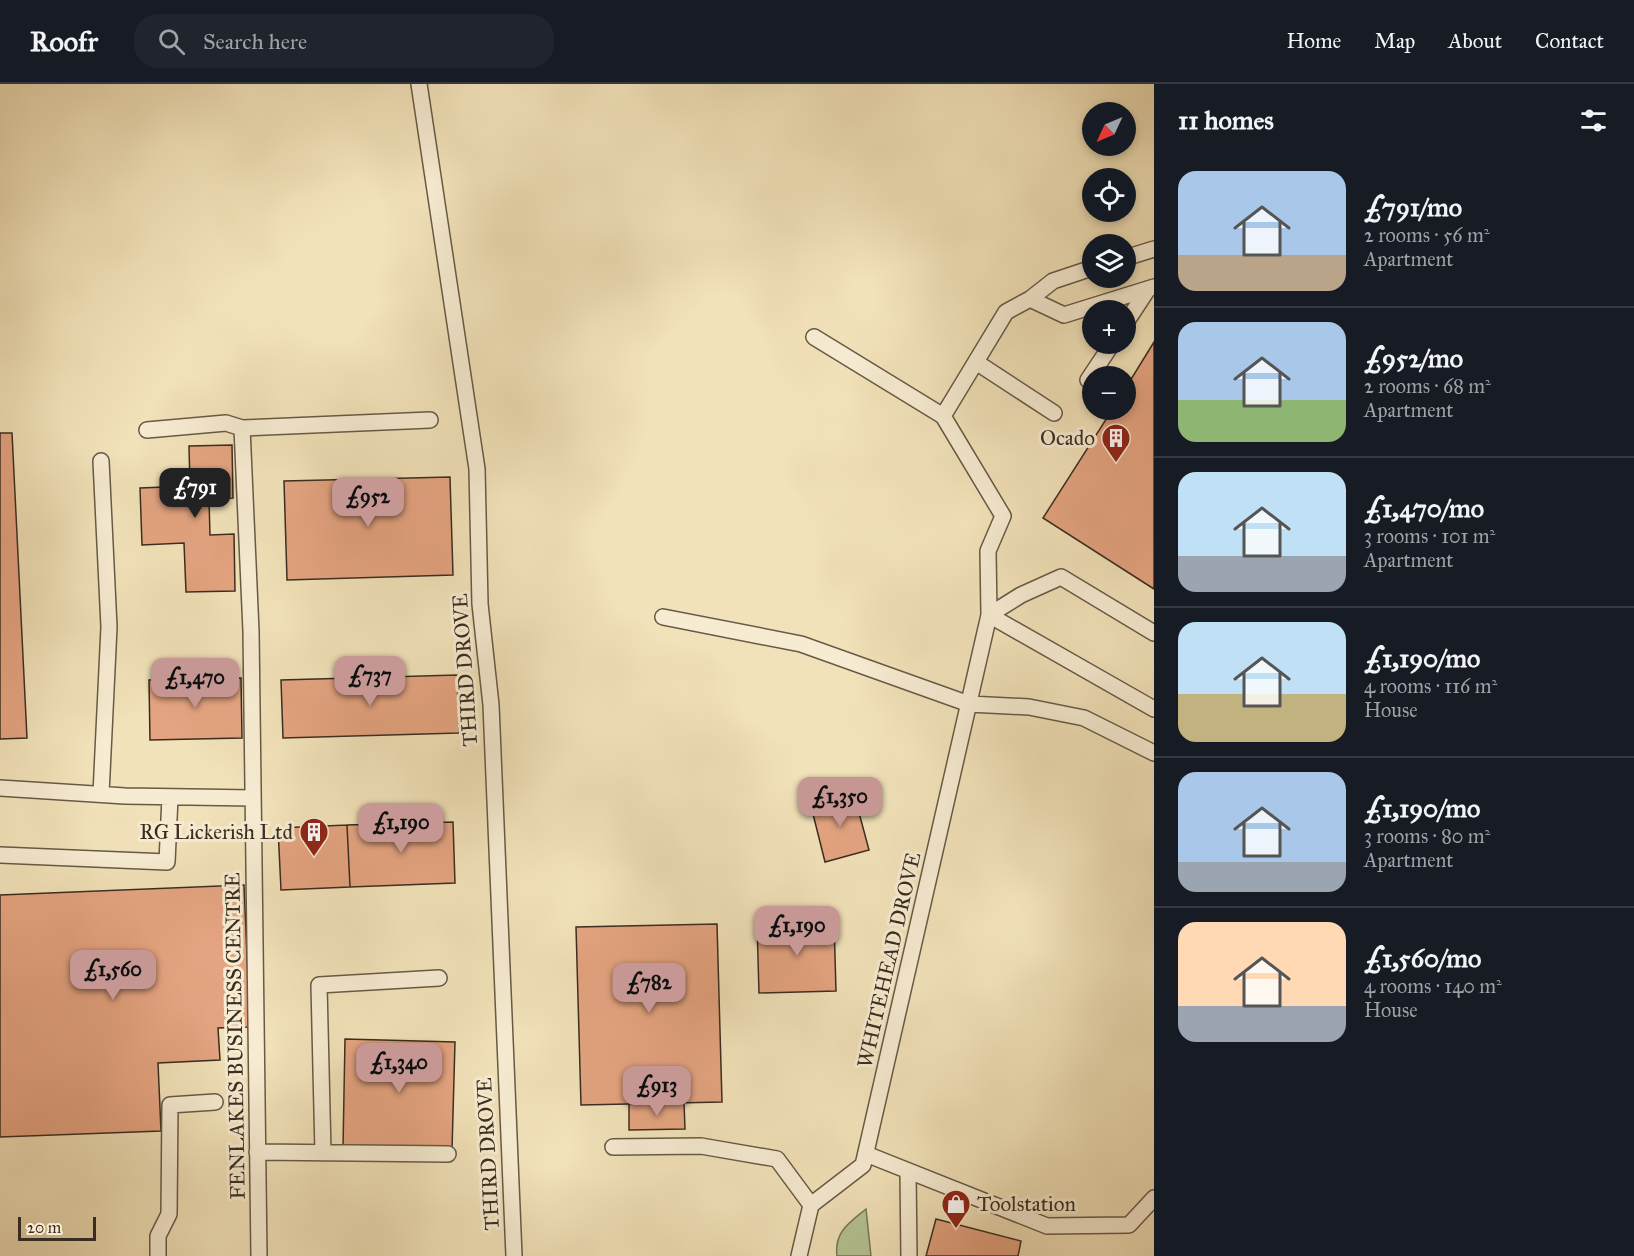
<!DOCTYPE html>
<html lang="en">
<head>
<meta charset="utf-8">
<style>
  body { margin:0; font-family:"IM FELL Great Primer",serif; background:#20242c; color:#f1f3f6; height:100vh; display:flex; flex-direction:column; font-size:22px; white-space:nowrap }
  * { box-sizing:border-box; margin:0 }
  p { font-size:20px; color:#9ea1a6 }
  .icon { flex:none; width:33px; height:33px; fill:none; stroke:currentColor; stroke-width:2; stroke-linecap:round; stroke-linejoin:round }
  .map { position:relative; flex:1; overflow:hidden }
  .side { display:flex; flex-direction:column; background:#171b24; width:480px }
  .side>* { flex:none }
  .needle { width:39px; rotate:226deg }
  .tools { position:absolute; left:1082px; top:18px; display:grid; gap:12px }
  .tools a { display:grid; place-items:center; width:54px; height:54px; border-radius:50%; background:#171b24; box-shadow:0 3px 9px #0003; font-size:30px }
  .scale { position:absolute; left:18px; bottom:15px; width:78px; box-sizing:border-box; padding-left:6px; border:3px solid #392d20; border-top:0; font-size:16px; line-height:21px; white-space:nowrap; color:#392d20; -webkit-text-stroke:4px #f7ecd2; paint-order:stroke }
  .price { position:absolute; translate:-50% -51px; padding:0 14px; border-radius:12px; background:#c59692; color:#111; font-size:20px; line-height:39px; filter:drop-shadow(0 2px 3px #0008) }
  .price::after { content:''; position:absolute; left:50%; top:36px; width:18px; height:14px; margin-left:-9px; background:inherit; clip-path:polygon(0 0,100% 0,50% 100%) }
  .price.current { background:#222; color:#fff }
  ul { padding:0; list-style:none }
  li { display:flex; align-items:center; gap:18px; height:150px; padding:0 24px }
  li+li { border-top:2px solid #363941 }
  li span { display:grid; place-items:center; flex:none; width:168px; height:120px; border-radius:18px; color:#555 }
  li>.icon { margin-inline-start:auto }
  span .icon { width:72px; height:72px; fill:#fffc; stroke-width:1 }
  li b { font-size:26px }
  h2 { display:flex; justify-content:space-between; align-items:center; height:72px; padding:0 24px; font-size:26px }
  header { display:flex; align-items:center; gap:36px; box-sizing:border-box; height:84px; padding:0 30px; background:#171b24; border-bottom:2px solid #363941 }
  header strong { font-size:28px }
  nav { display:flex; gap:33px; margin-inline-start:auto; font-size:21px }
  .search { width:420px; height:54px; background:#20242c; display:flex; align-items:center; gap:15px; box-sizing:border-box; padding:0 21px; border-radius:24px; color:#9ea1a6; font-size:22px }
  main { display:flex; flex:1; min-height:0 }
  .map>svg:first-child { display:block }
  .green { fill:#b5c494; stroke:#77785a; stroke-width:1.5 }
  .building { fill:#e5a481; stroke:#392d20; stroke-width:1.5 }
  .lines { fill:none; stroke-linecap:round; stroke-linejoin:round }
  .service-casing { stroke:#675a46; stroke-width:18 }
  .service { stroke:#f7ecd2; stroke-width:15 }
  .labels { text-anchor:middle; stroke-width:6; stroke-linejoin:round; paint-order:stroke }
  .poi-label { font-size:21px; fill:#392d20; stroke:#f7ecd2; text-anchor:end }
  .street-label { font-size:21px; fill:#392d20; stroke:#f7ecd2 }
</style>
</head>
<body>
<header>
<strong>Roofr</strong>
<div class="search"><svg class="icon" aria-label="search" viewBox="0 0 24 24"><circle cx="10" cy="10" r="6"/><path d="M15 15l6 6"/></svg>Search here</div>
<nav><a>Home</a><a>Map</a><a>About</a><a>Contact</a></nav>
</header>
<main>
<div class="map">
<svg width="1154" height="1172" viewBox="0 0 1154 1172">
  <rect width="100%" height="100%" fill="#f2e2b9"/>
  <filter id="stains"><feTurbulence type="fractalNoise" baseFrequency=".00333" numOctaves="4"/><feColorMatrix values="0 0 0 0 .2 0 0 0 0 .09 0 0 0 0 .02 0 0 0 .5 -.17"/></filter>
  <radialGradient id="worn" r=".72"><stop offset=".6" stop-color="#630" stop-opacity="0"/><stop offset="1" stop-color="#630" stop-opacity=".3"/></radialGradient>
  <path class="green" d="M866,1125L871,1172H837C834,1148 849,1139 866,1125Z"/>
  <path class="building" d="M1154,258V505L1043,434L1112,326H1125V305Z
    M0,349H12L27,654L0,655Z
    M232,361L233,414L209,415L210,451L234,450L235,507L186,508L184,459L142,461L140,404L190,402L189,362Z
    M450,393L453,491L287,496L284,397Z
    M457,591L459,649L283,654L281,596Z
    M241,594L242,654L150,656L149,596Z
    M854,710L869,766L825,778L811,722Z
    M453,738L455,799L350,803L347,741Z
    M347,741L350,803L281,806L278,744Z
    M244,801L250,943L218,944L220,976L158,979L161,1047L0,1053V811Z
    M834,837L836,907L759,909L757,839Z
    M717,840L722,1018L581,1021L576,843Z
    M345,955L455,958L452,1066L343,1063Z
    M684,1019L685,1045L629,1046V1020Z
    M936,1135L1021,1157L1018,1172H926Z"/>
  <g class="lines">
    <g class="service-casing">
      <path id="service" d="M419,0L477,385L480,520L491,621L514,1172
        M1125,174L1154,165
        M1030,215L1064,231L1154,203
        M1125,240L1148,205
        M976,278L1054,329
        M1088,296L1112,260
        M943,332L1006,228L1030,215L1053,197L1092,184
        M147,346L226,339L242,344
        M663,533L801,560L969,620L1029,623L1084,634L1154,669
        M1154,549L1061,493L1021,511L989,531L1154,625
        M0,704L125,712L253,714
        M101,710L109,543L101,377
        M0,771L167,778L170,713
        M613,1063L701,1062L777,1075L811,1121
        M257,1068L448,1070
        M323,1069L319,901L439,894
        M866,1070L1047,1142L1129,1141L1154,1114
        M908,1087L909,1172
        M158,1172V1152L169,1130L170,1021L215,1018
        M259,1172L251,547L242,344L430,336
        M799,1172L811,1121L863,1081L989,531L988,467L1003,432L943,332L814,253"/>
    </g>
    <use href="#service" class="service"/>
  </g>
  <defs>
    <g id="building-pin" transform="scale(1.5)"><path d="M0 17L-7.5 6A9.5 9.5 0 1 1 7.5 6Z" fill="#8f2418" stroke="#f7ecd2"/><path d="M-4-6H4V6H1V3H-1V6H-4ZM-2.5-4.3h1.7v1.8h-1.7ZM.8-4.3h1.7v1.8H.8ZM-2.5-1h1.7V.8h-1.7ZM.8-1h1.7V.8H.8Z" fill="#fff"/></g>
    <g id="shop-pin" transform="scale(1.5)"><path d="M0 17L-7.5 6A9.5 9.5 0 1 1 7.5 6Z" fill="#8f2418" stroke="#f7ecd2"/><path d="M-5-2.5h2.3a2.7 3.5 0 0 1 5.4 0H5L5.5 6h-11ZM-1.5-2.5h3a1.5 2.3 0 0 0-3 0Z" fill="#fff"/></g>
  </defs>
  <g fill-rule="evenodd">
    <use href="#building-pin" x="1116" y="354"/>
    <use href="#building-pin" x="314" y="748"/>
    <use href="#shop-pin" x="956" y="1120"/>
  </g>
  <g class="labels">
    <g class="poi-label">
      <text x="1095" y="361">Ocado</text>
      <text x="293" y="755">RG Lickerish Ltd</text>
      <text x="977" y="1127" text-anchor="start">Toolstation</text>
    </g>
    <g class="street-label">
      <text transform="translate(465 586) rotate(-94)" y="7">THIRD DROVE</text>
      <text transform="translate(889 876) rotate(-77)" y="7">WHITEHEAD DROVE</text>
      <text transform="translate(235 952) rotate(-91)" y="7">FENLAKES BUSINESS CENTRE</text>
      <text transform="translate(488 1070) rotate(-93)" y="7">THIRD DROVE</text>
    </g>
  </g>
  <rect width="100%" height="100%" filter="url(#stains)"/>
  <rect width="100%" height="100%" fill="url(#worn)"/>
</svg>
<div class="tools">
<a><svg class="needle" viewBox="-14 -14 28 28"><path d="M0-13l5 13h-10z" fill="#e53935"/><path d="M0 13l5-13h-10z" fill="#9ea1a6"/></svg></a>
<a><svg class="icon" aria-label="locate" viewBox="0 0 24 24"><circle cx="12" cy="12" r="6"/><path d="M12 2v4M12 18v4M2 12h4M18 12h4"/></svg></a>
<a><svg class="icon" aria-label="layers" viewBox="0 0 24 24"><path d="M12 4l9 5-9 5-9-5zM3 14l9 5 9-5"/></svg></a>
<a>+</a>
<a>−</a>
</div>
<div class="scale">20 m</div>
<b class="price current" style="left:195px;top:435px">£791</b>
<b class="price" style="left:368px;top:444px">£952</b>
<b class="price" style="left:370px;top:623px">£737</b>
<b class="price" style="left:195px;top:625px">£1,470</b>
<b class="price" style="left:840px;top:744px">£1,350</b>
<b class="price" style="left:401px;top:770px">£1,190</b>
<b class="price" style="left:797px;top:873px">£1,190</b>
<b class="price" style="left:113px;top:917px">£1,560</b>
<b class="price" style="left:649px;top:930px">£782</b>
<b class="price" style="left:399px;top:1010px">£1,340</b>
<b class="price" style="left:657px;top:1033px">£913</b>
</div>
<section class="side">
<h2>11 homes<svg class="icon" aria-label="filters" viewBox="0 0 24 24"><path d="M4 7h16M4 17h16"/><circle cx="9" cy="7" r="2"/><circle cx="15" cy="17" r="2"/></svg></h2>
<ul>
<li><span style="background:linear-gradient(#a9c7e8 70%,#b9a48a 0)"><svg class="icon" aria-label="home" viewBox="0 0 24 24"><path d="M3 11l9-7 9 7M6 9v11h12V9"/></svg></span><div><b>£791/mo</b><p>2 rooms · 56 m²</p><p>Apartment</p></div></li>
<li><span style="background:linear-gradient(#a9c7e8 65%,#8fb573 0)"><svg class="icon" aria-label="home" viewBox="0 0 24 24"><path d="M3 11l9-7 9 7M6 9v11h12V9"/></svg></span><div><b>£952/mo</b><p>2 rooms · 68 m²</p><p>Apartment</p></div></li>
<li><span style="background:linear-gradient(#bfe0f5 70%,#9aa5b1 0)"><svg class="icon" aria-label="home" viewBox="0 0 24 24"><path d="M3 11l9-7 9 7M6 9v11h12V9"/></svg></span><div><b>£1,470/mo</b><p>3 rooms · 101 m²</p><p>Apartment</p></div></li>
<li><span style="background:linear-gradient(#bfe0f5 60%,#c2b280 0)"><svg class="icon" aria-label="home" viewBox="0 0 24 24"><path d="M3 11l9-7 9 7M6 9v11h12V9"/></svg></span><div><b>£1,190/mo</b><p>4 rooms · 116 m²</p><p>House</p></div></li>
<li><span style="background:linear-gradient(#a9c7e8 75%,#9aa5b1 0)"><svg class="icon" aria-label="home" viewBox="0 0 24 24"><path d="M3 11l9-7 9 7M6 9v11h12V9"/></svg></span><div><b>£1,190/mo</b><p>3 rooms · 80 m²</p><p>Apartment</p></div></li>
<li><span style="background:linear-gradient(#ffd9b3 70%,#9aa5b1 0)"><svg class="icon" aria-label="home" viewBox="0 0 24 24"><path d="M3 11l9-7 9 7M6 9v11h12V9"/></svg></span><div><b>£1,560/mo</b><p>4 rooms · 140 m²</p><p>House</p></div></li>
</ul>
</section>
</main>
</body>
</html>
